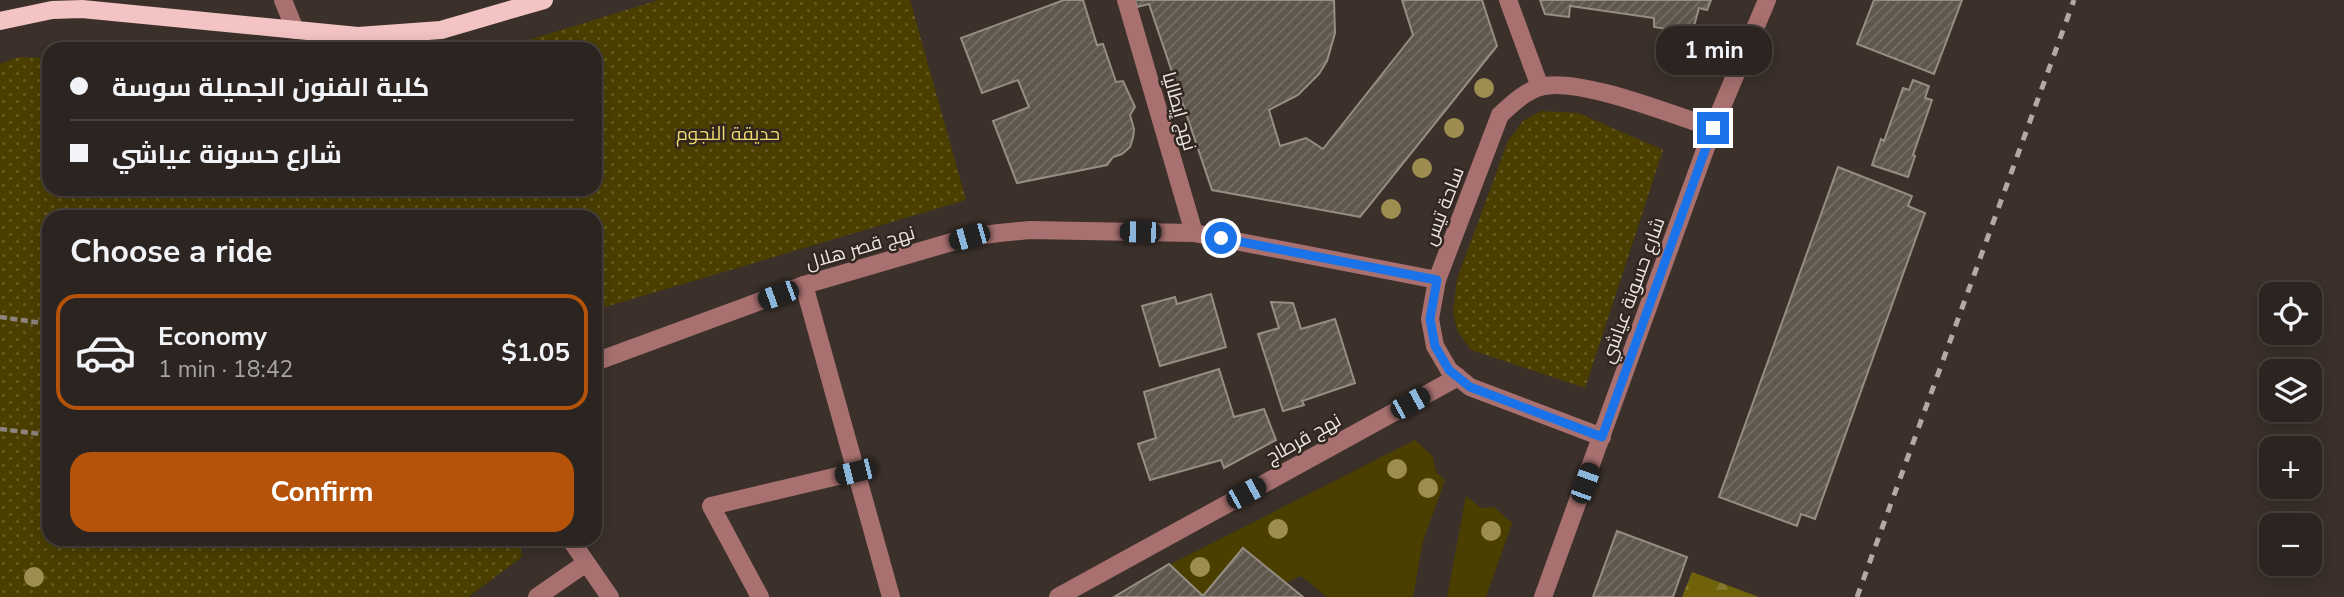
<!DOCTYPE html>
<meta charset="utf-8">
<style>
:root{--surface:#2c2420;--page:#342c29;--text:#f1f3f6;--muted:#a6a4a5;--line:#48413e;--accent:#b45309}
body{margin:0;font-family:"Nunito Sans",Cairo,sans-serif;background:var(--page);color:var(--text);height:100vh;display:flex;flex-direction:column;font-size:26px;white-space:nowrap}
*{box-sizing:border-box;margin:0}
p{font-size:23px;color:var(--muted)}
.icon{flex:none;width:38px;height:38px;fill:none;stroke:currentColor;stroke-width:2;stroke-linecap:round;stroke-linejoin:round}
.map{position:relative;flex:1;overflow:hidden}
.drawer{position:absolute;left:42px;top:210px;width:560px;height:336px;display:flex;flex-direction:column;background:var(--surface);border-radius:21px;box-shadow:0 4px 18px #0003,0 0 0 2px var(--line)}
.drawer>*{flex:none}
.top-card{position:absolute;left:42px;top:42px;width:560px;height:154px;border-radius:21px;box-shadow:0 4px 18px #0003,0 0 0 2px var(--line);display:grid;align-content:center;height:154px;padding:0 28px;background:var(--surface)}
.fabs{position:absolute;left:2259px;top:282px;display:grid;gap:14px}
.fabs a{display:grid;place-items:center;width:63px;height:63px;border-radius:14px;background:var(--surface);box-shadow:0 4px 18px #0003,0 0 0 2px var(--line);font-size:35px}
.end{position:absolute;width:32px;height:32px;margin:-16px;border:9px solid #1a73e8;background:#fff;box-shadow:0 0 0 4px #fff}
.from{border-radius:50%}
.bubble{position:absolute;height:49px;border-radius:21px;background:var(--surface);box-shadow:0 4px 18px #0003,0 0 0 2px var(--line);font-size:23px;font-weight:700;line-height:49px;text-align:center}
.car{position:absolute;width:21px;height:42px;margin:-21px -10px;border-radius:9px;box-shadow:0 0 5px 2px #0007;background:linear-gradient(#222 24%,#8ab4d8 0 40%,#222 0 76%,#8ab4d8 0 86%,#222 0)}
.top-card b{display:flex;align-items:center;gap:24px;height:66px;font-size:26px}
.top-card b+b{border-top:2px solid var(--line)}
.top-card i{width:18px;height:18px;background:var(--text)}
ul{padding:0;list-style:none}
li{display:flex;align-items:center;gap:21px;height:116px;margin:0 14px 10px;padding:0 14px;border:4px solid transparent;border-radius:21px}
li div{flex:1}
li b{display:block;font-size:26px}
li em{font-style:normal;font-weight:700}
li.active{border-color:var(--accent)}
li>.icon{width:63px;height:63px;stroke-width:1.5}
h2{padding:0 28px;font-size:32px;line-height:84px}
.cta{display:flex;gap:14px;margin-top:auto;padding:14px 28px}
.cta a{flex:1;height:80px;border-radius:21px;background:var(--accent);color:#fff;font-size:28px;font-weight:700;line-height:80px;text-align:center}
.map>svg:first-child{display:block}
</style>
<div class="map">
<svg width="2344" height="597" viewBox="0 0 2344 597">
<defs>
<pattern id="forest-firs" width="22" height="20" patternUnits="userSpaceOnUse" patternTransform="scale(1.75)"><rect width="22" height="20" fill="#70610b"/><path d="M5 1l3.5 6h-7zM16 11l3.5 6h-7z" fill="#85782e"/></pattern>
<pattern id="park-dots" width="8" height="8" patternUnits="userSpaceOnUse" patternTransform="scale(1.75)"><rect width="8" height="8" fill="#4b3f00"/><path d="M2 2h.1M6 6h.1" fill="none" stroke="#655b25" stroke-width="1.8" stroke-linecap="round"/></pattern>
<pattern id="building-hatch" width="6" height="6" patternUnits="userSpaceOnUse" patternTransform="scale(1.75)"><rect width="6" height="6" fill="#5f574c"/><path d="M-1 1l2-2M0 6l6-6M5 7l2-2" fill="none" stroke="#766f66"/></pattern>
</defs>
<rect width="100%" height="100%" fill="#3b302a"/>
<polygon fill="url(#forest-firs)" points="1692,572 1759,597 1682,597"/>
<g fill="url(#park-dots)">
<polygon points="659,0 910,0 966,200 595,310 595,217 49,217 49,539 519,539 522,557 468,597 0,597 0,64 19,57 49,58 49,189 595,189 595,49 499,49"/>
<polygon points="1541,111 1578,113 1663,150 1585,388 1471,350 1457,330 1453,311 1457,279 1508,141 1523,121"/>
</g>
<g fill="#4b3f00">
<polygon points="1415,440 1433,457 1436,472 1445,480 1423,541 1413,597 1327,597 1301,576 1285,583 1243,548 1203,596 1169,565"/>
<polygon points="1466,496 1481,508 1494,507 1512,523 1486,597 1447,597"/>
</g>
<g fill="url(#building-hatch)" stroke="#978e83" stroke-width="2">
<polygon points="1064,0 1083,0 1097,45 1103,44 1116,82 1123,81 1135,107 1130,115 1134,129 1133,138 1130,147 1122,154 1113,157 1107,165 1017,183 993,121 1029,107 1018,80 982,93 961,38"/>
<polygon points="1135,0 1334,0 1335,33 1327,61 1319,74 1298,95 1269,110 1280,146 1306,138 1323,149 1413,35 1402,0 1482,0 1497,46 1360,217 1212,190 1149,4 1137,7"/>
<polygon points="1540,0 1711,0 1707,10 1699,8 1692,33 1654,27 1654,18 1570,6 1569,17 1545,14"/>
<polygon points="1874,0 1962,0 1934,74 1857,44"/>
<polygon points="1913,80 1929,86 1925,98 1932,100 1913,155 1915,156 1908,177 1872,165 1881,139 1884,141 1903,88 1909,90"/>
<polygon points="1838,167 1912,196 1908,206 1925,213 1815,519 1801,514 1797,526 1719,497"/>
<polygon points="1211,294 1226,347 1160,366 1142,306 1175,297 1177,304"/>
<polygon points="1271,302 1293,303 1301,329 1335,319 1355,383 1302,401 1304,405 1283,411 1258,334 1279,328"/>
<polygon points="1219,369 1234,417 1264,409 1276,440 1224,468 1221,460 1150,480 1138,444 1156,438 1144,392"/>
<polygon points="1617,531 1687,557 1673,597 1593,597"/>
<polygon points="1243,548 1303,597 1114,597 1169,564 1203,596"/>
</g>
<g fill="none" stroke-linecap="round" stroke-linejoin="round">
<g stroke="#8d847f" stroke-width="4.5" stroke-dasharray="7 3.5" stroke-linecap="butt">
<polyline points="0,317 49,324"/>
<polyline points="0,429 49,435"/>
</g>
<g stroke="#a87170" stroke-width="18">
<polyline points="283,0 295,30"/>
<polyline points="1126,0 1194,233"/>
<polyline points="1508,0 1540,87"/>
<polyline points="804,285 891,597"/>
<polyline points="595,362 804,285 969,237 999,233 1030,230 1194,233 1437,280"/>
<path d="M1602 437 1470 387 1449 370 1435 346 1430 319 1437 280 1500 115C1512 104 1524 92 1540 87 1577 76 1673 115 1713 128"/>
<polyline points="570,539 610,597"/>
<polyline points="537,597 586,563"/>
<polyline points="760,597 711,506 855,472"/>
<polyline points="1058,597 1458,377"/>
<polyline points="1543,597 1713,128 1767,0"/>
</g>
<polyline stroke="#f3c4c3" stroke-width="18" points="0,21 52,10 82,9 358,36 441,30 544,0"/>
<polyline stroke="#b3aaa6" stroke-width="5" stroke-dasharray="9 9" stroke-linecap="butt" points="1857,597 2074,0"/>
</g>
<g fill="#9e8d50">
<circle cx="1484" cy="88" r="10"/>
<circle cx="1454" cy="128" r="10"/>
<circle cx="1422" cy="168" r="10"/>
<circle cx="1391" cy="209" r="10"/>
<circle cx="1397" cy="469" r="10"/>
<circle cx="1428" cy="488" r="10"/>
<circle cx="1278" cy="529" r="10"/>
<circle cx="1491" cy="531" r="10"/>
<circle cx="1200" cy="567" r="10"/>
<circle cx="34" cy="577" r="10"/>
</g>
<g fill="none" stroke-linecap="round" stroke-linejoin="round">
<polyline stroke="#1a73e8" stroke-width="9" points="1221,238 1437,280 1430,319 1435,346 1449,370 1470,387 1602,437 1713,128"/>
</g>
<g text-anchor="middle" stroke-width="5" stroke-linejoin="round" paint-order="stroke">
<g font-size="19" fill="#ede5e2" stroke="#312620">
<text transform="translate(1180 111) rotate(74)" y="7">نهج إيطاليا</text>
<text transform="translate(1443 206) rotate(-69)" y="7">ساحة تيس</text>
<text transform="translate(860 247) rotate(-16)" y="7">نهج قصر هلال</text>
<text transform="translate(1632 290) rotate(-70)" y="7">شارع حسونة عياشي</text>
<text transform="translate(1303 438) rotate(-29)" y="7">نهج قرطاج</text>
</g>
<g font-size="19" fill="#efd970" stroke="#312620">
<text x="728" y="140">حديقة النجوم</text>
</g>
</g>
</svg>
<div class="fabs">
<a><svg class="icon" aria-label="locate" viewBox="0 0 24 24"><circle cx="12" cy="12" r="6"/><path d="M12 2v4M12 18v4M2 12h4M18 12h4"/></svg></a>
<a><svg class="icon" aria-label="layers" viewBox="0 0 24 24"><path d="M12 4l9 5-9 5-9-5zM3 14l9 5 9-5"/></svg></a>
<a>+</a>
<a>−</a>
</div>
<i class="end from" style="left:1221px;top:238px"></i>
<i class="end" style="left:1713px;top:128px"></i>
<div class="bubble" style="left:1656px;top:26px;width:116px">1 min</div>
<i class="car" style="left:1140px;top:232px;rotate:271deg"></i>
<i class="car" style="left:969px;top:237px;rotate:254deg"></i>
<i class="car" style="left:778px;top:295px;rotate:250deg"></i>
<i class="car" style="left:1410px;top:403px;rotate:61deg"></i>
<i class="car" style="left:855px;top:472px;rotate:256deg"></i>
<i class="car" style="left:1585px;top:483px;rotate:20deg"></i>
<i class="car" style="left:1246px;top:493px;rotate:61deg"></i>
<div class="top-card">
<b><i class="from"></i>كلية الفنون الجميلة سوسة</b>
<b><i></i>شارع حسونة عياشي</b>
</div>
<section class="drawer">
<h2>Choose a ride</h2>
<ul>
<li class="active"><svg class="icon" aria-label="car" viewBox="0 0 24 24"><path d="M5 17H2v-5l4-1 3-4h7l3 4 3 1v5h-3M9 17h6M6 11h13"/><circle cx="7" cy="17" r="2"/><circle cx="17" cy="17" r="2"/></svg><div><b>Economy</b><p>1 min · 18:42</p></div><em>$1.05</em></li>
</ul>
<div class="cta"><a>Confirm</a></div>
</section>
</div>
